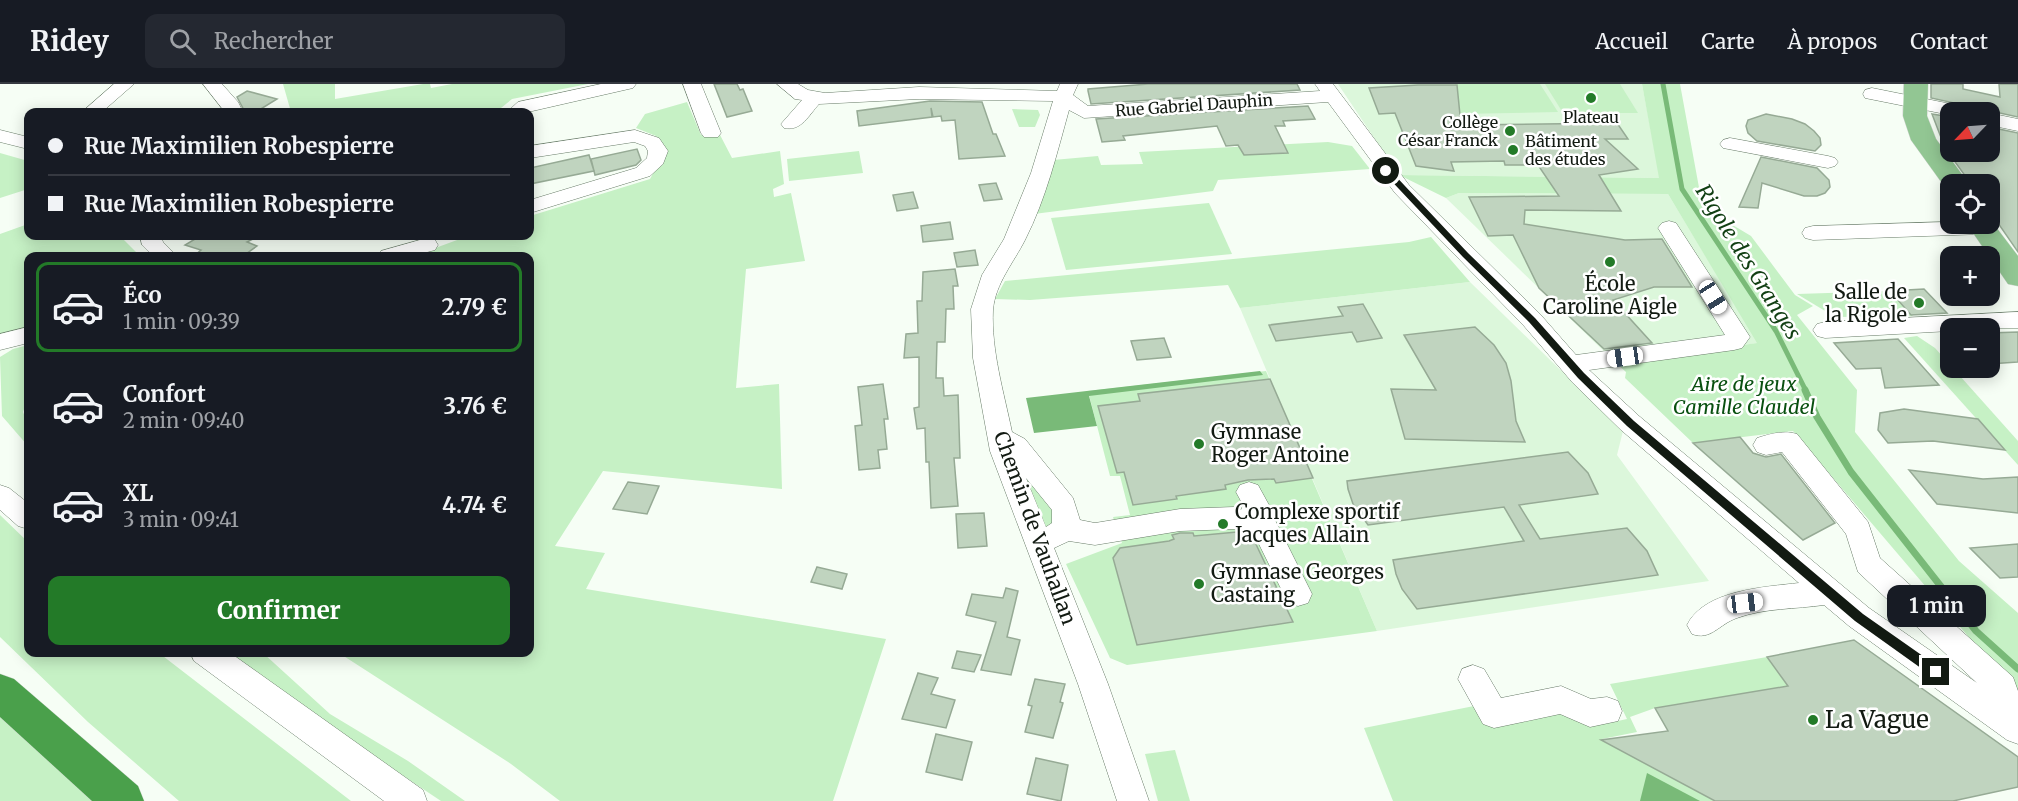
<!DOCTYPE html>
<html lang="fr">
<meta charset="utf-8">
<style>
:root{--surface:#171b24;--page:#242831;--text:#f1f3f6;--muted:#9ea1a6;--line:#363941;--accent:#237a28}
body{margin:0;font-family:Merriweather,serif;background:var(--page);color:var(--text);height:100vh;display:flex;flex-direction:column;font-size:22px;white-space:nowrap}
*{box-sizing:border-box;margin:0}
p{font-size:20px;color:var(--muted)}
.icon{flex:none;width:33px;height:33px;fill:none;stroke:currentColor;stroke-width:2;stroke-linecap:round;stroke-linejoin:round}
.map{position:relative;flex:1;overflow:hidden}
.details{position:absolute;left:24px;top:168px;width:510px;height:405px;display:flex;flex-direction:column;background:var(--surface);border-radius:12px;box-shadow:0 3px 15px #0003}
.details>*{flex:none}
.guide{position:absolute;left:24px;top:24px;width:510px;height:132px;border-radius:12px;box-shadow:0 3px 15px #0003;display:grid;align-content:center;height:132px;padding:0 24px;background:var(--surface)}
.needle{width:39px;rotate:245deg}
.buttons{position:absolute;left:1940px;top:18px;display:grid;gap:12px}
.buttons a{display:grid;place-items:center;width:60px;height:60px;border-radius:12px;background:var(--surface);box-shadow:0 3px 15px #0003;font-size:30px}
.end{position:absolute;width:27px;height:27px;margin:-14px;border:8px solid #121a12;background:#fff;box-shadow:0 0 0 3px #fff}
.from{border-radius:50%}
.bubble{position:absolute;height:42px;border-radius:12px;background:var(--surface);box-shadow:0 3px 15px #0003;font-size:20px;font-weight:700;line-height:42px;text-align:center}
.car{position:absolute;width:18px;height:36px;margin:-18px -9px;border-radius:8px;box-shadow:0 0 4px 2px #0007;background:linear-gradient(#fff 24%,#345 0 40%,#fff 0 76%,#345 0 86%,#fff 0)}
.guide b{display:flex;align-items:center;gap:21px;height:57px;font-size:22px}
.guide b+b{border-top:2px solid var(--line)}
.guide i{width:15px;height:15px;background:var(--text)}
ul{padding:10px 0 0;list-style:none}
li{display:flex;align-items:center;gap:18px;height:90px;margin:0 12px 9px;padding:0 12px;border:3px solid transparent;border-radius:12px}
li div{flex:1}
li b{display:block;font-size:22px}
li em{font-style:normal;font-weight:700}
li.active{border-color:var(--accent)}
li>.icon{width:54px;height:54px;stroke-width:1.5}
.action{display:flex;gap:12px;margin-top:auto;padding:12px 24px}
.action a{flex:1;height:69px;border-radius:12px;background:var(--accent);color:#fff;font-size:24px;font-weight:700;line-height:69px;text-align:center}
header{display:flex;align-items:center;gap:36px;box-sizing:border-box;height:84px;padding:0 30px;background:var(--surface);border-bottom:2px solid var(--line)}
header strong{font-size:28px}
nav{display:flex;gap:33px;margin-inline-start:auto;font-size:21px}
.search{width:420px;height:54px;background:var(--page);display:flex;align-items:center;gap:15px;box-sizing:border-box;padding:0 21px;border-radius:12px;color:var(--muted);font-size:22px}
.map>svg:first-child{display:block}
</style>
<header>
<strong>Ridey</strong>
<div class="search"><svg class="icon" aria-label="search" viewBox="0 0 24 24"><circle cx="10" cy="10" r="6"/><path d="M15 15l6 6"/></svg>Rechercher</div>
<nav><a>Accueil</a><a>Carte</a><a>À propos</a><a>Contact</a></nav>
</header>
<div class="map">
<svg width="2018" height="717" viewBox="0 0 2018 717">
<rect width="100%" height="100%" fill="#f6fef5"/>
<g fill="#dcf7db">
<polygon points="1338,0 1642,0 1660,94 1399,91"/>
<polygon points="1459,109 1668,110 1758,259 1616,279 1446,114"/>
<polygon points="1470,198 1623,347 1617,371 1709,497 1377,547 1240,224"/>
</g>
<g fill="#c6f1c5">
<polygon points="283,0 335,0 335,15 423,0 430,0 431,4 452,0 588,0 512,15 496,28 291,28"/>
<polygon points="1455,0 1540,0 1558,28 1458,30"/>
<polygon points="1545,0 1620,0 1638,29 1563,29"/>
<polygon points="1642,0 1680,0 1700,109 1711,128 1751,152 1795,211 1813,222 1797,231 1857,306 1855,348 1959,477 2018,529 2018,617 1996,585 1793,347 1693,359 1625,294 1626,288 1616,279 1757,259 1668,110 1459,109 1446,114 1399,91 1659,94"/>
<polygon points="687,18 701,51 719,49 732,74 780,67 784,100 773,105 774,113 791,109 805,177 746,185 736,304 779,300 782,405 603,387 555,462 605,469 586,505 886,555 833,717 560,717 511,680 339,569 530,568 530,172 419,172 419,170 468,152 530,152 530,132 650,95 664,69 656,52 636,44 645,30"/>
<polygon points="1012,25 1038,26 1040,31 1035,43 1019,43"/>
<polygon points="1328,58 1352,62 1370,85 1218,96 1213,107 1034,130 1053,76 1098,72 1101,81 1143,80 1139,68"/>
<polygon points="859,67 863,89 789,97 787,75"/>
<polygon points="0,69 28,77 28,105 0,114"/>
<polygon points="1209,119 1232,170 1066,186 1051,134"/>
<polygon points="28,140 28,152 120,152 140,172 28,172 28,245 0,251 0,150"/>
<polygon points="1431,153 1470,198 1240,224 1228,201 1030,216 995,215 1005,197 1409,158"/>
<polygon points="1890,207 1913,232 1835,233 1797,210"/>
<polygon points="1917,252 1935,264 2018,357 2018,381 1904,254"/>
<polygon points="28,261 28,314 23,328 28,340 28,362 2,332 0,273 13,265"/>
<polygon points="1266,287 1377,547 1127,581 1110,574 1066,480 1122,459 1113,433 1130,431 1120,392 1110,392 1088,307"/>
<polygon points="1018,374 1054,426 1052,439 1045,444"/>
<polygon points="0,431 28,458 28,568 159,569 351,717 179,717 88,638 0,553"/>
<polygon points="229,569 263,569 330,630 408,677 465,717 441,717 357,661"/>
<polygon points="1767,573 1788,602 1655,624 1630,633 1637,648 1602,655 1715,717 1393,717 1364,644 1479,621 1565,624 1604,640 1627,635 1610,600"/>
<polygon points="0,628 94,717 0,717"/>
<polygon points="1175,666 1190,717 1158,717 1145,670"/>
</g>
<g fill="#79ba78">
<polygon points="1260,287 1263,291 1089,312 1097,342 1034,349 1026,314"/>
<polygon points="1647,689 1700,717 1640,717"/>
</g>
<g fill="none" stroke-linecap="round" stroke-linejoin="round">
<polyline stroke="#79ba78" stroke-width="5" points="1663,0 1682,105 1776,247 1806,307"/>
<polyline stroke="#79ba78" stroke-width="7" points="1805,306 1817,333 1851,388 1976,547 2018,585"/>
</g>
<g fill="#c0d4bf" stroke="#96aa95" stroke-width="1.5">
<polygon points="714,0 737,0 740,6 743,5 752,27 727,33"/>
<polygon points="1148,0 1297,0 1300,6 1091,20 1088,7 1088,5"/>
<polygon points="1931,0 1963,0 1963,5 2000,13 1999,0 2018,0 2018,33 1931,14"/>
<polygon points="1418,1 1457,1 1461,41 1617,39 1628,55 1605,55 1638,85 1599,91 1621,127 1525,126 1524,140 1625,156 1662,155 1692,203 1654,203 1613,216 1652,259 1604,265 1539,204 1513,151 1488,152 1469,113 1559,112 1538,81 1505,81 1504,77 1451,78 1454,87 1416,82 1395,29 1379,30 1369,4"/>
<polygon points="247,7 277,15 256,28 245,28 237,13"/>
<polygon points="930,17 982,18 993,50 996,50 1005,72 959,75 955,36 942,37 941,32 933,33 931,24 932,33 859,42 857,27"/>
<polygon points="1308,22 1315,35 1283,37 1285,42 1275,42 1288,69 1244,71 1238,61 1226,62 1217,42 1123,52 1125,56 1102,58 1096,35"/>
<polygon points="1766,30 1792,35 1805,40 1814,47 1820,54 1821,61 1815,67 1757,57 1748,49 1746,42 1748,36"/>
<polygon points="1932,30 1950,33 1950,69 1989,73 1989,43 2018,49 2018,168 1989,126 1989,100 1971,100 1945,64"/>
<polygon points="637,65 641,76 636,81 595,91 594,87 530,100 530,84 589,71 594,87 591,75"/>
<polygon points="1761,73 1817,84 1829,96 1830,103 1825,109 1817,112 1804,112 1762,99 1758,124 1739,123"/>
<polygon points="996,99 1002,115 984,117 979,101"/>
<polygon points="913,108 918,124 897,127 893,111"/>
<polygon points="950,138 953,155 923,158 921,142"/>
<polygon points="200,152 259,152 247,158 257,162 243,172 194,172 201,166 185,161"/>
<polygon points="975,166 978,181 957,183 954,169"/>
<polygon points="955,185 958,202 953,202 954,225 946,225 945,258 937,258 936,294 943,294 944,312 958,311 960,374 954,374 958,422 931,424 929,378 926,378 925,344 917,345 914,324 919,323 919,273 904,274 906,250 918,249 917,217 922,217 923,188"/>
<polygon points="1924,205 1947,229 1911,231 1890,207"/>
<polygon points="1363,220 1382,254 1357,258 1352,248 1276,257 1269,241 1343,232 1338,223"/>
<polygon points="1475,243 1494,261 1506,279 1511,297 1516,337 1525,358 1405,355 1391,305 1436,306 1404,251"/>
<polygon points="2018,248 2018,278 1989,280 1989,249"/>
<polygon points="1164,254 1171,273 1137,276 1131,257"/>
<polygon points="1898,255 1939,301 1885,304 1881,284 1856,285 1834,259"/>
<polygon points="1270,295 1313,394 1276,399 1274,395 1248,396 1225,401 1226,405 1176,412 1177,415 1133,421 1124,388 1117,389 1098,322 1140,317 1138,310"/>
<polygon points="883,300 888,335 884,335 887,365 878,366 880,384 859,386 855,342 862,341 858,303"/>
<polygon points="1904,325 1978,335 2005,366 1933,357 1888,359 1878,346 1880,329"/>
<polygon points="1740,353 1753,369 1766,373 1781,370 1835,439 1803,456 1693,359"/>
<polygon points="1568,368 1588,389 1598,410 1519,421 1540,455 1627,444 1647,467 1658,491 1417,525 1402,505 1396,490 1393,476 1524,457 1504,423 1368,441 1353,420 1348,405 1347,397"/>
<polygon points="1909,386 1983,395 2018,393 2018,429 1937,420"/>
<polygon points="628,398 659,402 647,430 613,425"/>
<polygon points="984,429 987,462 958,464 956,430"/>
<polygon points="1237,448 1253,454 1293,538 1137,561 1113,474 1120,464 1169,457 1174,455 1172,451 1180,449 1193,449 1194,452"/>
<polygon points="2018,460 2018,493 2000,494 1970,464"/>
<polygon points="817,483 847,490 842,505 811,498"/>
<polygon points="1006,504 1018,507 1007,553 1020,556 1011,591 981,586 996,538 966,531 972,510 1003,514"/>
<polygon points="1854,556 2018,673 2018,703 1953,717 1715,717 1601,656 1668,647 1655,624 1788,602 1767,573"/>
<polygon points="957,567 981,571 974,588 952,584"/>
<polygon points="918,589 938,594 931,610 955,616 946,644 902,635"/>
<polygon points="1035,595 1065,600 1060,618 1063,619 1053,654 1025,648 1032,622 1028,621"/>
<polygon points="936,650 972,658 962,696 926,688"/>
<polygon points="1036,674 1068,681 1061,717 1027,710"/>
</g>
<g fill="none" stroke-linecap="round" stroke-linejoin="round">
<g stroke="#697c69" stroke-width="1">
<g id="minor">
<polygon points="114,0 134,0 102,28 82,28"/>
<polygon points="203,0 222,0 238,18 243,28 225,28"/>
<polygon points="601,0 636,0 633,4 528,28 507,28 518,18"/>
<polygon points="683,0 701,0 721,49 718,53 704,53 701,49"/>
<path d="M777 0H798L808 6 825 9 919 3 1057 7 1060 0H1078L1073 11 1088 22 1320 7 1315 0H1333L1409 101 1540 230 1576 271 1725 251 1658 144 1662 139 1669 137 1676 139 1750 253 1742 264 1734 266 1589 286 1639 332 1869 524 1977 599 1858 488 1846 450 1782 368 1766 371 1757 368 1753 361 1757 354C1770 350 1784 346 1797 350L1868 438 1880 474 2013 593 2018 607V660L2007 656 1849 542 1824 521C1796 525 1764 524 1737 534 1719 540 1711 557 1692 550L1687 541C1704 506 1765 503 1799 499L1621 346 1572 298 1524 242 1395 109 1328 18 1084 34 1069 26C1057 69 1046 115 1025 156 1014 178 995 200 993 226 991 266 1004 309 1012 348L1025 355 1073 414 1080 436 1095 439 1180 425 1234 423 1241 426 1243 421 1236 408 1240 401 1249 398 1258 401 1269 421 1266 433 1275 436 1312 510 1308 519 1298 522 1288 519 1255 452 1234 445 1180 447 1095 461 1069 457 1054 464 1108 600 1149 717H1117L1078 600 990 367 973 274 971 225 982 191 1004 155 1031 89 1053 17 919 15 819 20C809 31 801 48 784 44L781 40 802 16 795 15ZM1026 394 1052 426V439L1046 443Z"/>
<polygon points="1872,4 1961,22 1968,24 1970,28 1950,28 1950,31 1865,14 1863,10 1865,6"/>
<polygon points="1989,29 2018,35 2018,47 1989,41"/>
<polygon points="0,46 28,53 28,65 0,58"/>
<polygon points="635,46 659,54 668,67 663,80 650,92 530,129 530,116 636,84 647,74 648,67 645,62 634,58 530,74 530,62"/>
<polygon points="1730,54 1828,72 1835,74 1838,78 1835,82 1828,84 1723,64 1720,60 1723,56"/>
<polygon points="1950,138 1950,140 1989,138 1994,143 1990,148 1983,150 1813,156 1805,154 1802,149 1805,144 1813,142"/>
<polygon points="140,152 161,152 163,158 177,172 153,172 142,161"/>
<polygon points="427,154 435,156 438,161 435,166 412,172 378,172 381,167"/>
<polygon points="2018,228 2018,244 1950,244 1950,247 1825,254 1817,252 1813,246 1817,240 1825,238"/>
<polygon points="28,243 28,259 0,266 0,250"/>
<polygon points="0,401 9,404 28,419 28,445 18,442 0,426"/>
<polygon points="190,568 229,568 423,706 427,717 384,717 194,577"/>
<polygon points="1473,581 1484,585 1501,614 1561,602 1591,615 1607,613 1618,617 1622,627 1618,637 1590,643 1560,630 1494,644 1483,640 1458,595 1462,585"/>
</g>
</g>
<g stroke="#d9dad9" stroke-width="1">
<g id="major">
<polygon points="1904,0 1928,0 1927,32 1936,55 1969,100 1950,100 1950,106 1947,106 1911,56 1903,32"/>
<polygon points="1989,134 2018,172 2018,202 2008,200 1967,140 1989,140"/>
</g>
</g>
<g stroke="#d9dad9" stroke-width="1">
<polygon id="highway" points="0,590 14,595 138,702 144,717 92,717 0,633"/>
</g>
<use href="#minor" fill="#fff" fill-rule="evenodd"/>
<use href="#major" fill="#92c693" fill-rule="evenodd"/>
<use href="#highway" fill="#4aa04b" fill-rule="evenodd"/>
</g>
<polygon fill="#121a12" points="1383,85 1389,85 1468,169 1535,234 1584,289 1634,337 1863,530 1940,584 1940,592 1932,592 1855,537 1627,342 1578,294 1529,238 1463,173 1383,88"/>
<g fill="#237a28" stroke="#fff" stroke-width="2">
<circle cx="1591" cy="14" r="6"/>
<circle cx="1510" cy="47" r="6"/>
<circle cx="1513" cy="66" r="6"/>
<circle cx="1610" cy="178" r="6"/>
<circle cx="1919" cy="219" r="6"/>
<circle cx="1199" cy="360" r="6"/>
<circle cx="1223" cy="440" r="6"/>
<circle cx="1199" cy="500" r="6"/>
<circle cx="1813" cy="636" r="6"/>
</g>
<g text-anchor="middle" stroke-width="5" stroke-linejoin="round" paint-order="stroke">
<g font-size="16" fill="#121a12" stroke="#fff">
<text transform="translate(1194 21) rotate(-4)" y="6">Rue Gabriel Dauphin</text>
</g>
<g font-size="16" fill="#121a12" stroke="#fff">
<text x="1591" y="39">Plateau</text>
<text x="1498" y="44" text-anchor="end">Collège<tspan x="1498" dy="18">César Franck</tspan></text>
<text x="1525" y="63" text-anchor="start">Bâtiment<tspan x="1525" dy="18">des études</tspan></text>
</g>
<g font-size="20" fill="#121a12" stroke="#fff" text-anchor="start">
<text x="1610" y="207" text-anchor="middle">École<tspan x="1610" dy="23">Caroline Aigle</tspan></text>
<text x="1907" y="215" text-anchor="end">Salle de<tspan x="1907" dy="23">la Rigole</tspan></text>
<text x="1211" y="355">Gymnase<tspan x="1211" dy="23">Roger Antoine</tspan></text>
<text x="1235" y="435">Complexe sportif<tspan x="1235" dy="23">Jacques Allain</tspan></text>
<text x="1211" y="495">Gymnase Georges<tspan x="1211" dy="23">Castaing</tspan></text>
</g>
<g font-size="20" font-style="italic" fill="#095010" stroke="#fff">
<text x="1744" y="307">Aire de jeux<tspan x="1744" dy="23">Camille Claudel</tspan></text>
</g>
<g font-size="20" fill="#121a12" stroke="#fff">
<text transform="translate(1035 444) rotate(70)" y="7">Chemin de Vauhallan</text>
</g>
<g font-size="21" font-style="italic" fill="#113f13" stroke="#fff">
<text transform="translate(1748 178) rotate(58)" y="7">Rigole des Granges</text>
</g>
<g font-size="24" fill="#121a12" stroke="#fff" text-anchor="start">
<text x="1825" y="644">La Vague</text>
</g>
</g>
</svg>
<div class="buttons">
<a><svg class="needle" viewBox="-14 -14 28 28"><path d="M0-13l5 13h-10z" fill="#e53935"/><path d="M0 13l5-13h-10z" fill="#9ea1a6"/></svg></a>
<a><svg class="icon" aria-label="locate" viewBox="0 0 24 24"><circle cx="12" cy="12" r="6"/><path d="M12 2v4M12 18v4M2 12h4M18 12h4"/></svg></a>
<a>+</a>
<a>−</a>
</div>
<i class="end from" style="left:1386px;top:87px"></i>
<i class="end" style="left:1936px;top:588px"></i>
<div class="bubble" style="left:1887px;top:501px;width:99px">1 min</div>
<i class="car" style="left:1713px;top:213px;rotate:148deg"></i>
<i class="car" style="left:1625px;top:273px;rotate:262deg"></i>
<i class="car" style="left:1745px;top:519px;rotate:83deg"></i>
<div class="guide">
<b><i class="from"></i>Rue Maximilien Robespierre</b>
<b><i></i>Rue Maximilien Robespierre</b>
</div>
<section class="details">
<ul>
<li class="active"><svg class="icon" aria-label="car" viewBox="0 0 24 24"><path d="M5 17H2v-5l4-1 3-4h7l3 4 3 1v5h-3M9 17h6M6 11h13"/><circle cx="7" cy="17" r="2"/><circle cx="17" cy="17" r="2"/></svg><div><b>Éco</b><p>1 min · 09:39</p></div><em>2.79 €</em></li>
<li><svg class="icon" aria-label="car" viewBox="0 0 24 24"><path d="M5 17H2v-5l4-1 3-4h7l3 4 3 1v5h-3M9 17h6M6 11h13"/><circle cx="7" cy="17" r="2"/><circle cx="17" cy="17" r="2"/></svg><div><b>Confort</b><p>2 min · 09:40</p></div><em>3.76 €</em></li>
<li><svg class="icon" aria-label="car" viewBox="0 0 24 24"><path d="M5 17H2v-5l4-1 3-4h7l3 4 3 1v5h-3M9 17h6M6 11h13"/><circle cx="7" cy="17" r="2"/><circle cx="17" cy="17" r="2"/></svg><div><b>XL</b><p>3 min · 09:41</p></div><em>4.74 €</em></li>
</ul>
<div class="action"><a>Confirmer</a></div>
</section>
</div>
